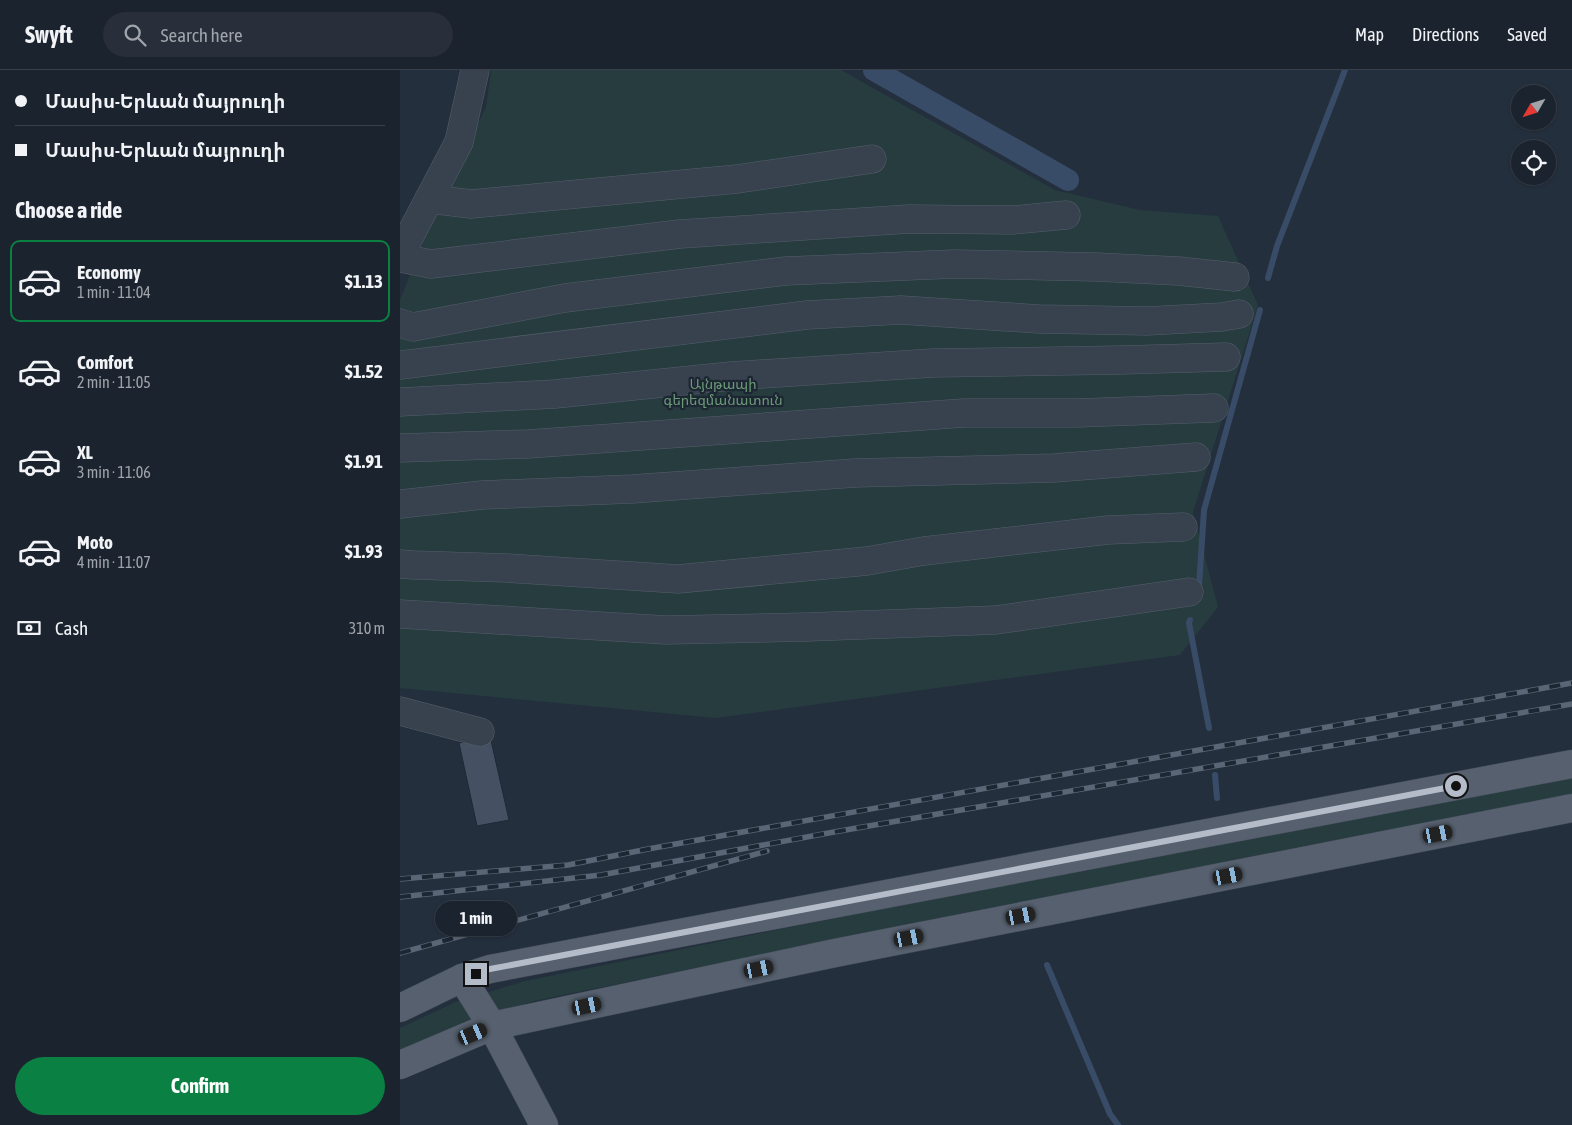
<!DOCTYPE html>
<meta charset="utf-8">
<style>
:root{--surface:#1b232e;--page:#282f3a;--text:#f1f3f6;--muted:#a0a4aa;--line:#39404a;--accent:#0b8043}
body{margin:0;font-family:"Asap Condensed","Noto Sans Armenian",sans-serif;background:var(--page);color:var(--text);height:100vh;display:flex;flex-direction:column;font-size:19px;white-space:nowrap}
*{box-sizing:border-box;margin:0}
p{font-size:16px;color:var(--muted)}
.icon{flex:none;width:28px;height:28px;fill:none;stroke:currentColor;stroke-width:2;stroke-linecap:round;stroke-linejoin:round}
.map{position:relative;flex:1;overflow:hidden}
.drawer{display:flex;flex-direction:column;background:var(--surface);width:400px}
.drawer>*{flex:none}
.banner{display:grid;align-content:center;height:110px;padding:0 15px;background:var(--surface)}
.needle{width:32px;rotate:231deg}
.fabs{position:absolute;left:1111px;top:15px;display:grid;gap:10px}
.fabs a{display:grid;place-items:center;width:45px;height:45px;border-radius:50%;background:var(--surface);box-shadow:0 1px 4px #0004,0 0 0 1px var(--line);font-size:25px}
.end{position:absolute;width:22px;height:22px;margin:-11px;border:6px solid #b4bcc9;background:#111;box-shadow:0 0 0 2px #111}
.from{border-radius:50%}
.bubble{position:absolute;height:35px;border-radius:18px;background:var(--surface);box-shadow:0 1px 4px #0004,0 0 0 1px var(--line);font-size:16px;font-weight:700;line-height:35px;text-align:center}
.car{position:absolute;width:15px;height:30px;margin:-15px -8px;border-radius:6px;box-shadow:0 0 4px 1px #0007;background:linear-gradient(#222 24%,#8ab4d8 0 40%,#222 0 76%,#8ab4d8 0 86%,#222 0)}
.banner b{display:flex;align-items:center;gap:18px;height:48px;font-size:19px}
.banner b+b{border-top:1px solid var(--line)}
.banner i{width:12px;height:12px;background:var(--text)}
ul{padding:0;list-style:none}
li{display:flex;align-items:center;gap:15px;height:82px;margin:0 10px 8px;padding:0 5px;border:2px solid transparent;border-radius:10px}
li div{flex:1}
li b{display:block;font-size:19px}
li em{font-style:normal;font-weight:700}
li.on{border-color:var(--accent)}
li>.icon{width:45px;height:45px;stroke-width:1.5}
h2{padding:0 15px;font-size:22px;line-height:60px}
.pay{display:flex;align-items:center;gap:12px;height:55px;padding:0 15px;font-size:19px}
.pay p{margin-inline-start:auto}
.primary-button{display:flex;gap:10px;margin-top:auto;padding:10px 15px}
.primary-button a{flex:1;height:58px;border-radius:30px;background:var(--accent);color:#fff;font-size:20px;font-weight:700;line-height:58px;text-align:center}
header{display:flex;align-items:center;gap:30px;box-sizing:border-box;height:70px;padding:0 25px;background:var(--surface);border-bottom:1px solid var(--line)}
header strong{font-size:24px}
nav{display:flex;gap:28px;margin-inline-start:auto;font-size:18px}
.search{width:350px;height:45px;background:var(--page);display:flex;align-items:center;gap:12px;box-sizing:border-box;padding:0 18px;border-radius:28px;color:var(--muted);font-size:19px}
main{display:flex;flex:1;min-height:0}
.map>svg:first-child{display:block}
</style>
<header>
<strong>Swyft</strong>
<div class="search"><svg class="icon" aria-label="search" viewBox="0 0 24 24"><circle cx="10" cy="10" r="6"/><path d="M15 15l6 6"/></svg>Search here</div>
<nav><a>Map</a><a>Directions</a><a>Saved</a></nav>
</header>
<main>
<section class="drawer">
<div class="banner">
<b><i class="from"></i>Մասիս-Երևան մայրուղի</b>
<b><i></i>Մասիս-Երևան մայրուղի</b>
</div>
<h2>Choose a ride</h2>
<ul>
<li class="on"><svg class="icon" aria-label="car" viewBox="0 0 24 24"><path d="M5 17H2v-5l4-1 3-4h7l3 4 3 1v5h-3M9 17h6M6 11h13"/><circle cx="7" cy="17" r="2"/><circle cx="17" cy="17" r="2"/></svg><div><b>Economy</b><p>1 min · 11:04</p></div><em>$1.13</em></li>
<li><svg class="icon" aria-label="car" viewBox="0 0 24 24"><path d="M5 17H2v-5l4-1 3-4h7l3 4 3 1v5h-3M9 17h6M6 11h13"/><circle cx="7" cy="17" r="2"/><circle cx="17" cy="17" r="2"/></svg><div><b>Comfort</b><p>2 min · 11:05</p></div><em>$1.52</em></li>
<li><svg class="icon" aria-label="car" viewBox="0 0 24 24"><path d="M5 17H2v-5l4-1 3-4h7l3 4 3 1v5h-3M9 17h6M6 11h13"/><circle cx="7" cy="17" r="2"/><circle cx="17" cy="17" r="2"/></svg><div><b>XL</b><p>3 min · 11:06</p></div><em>$1.91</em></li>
<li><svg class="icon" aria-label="car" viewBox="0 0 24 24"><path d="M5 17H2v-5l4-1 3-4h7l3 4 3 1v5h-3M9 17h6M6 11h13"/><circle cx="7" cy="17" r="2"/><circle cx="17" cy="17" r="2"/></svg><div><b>Moto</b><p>4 min · 11:07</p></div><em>$1.93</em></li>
</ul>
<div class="pay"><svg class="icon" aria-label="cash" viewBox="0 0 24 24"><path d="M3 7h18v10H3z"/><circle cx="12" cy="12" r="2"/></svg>Cash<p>310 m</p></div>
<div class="primary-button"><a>Confirm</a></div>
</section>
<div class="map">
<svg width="1172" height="1055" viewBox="0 0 1172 1055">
<rect width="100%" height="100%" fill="#242f3e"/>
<g fill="#263c3f">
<polygon points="91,0 441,0 655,120 740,140 818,146 858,235 793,442 818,537 780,585 316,648 0,618 0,230 28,159 86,37"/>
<polygon points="1172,705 1172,724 584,839 134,931 98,942 86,923 125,911 579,819"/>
<polygon points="62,929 75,949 0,982 0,958"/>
</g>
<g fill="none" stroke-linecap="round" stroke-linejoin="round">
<g stroke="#394c67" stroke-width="6">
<polyline points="868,208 877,176 945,0"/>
<polyline points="799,516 804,440 860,240"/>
<polyline points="790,550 789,553 809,658"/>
<polyline points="815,705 817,728"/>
<polyline points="647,895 710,1044 718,1055"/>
</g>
<polyline stroke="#394c67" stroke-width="22" points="474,0 668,110"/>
</g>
<polygon fill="#455162" stroke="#1f2835" points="90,666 109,750 77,756 59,673"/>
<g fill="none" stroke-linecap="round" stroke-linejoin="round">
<g stroke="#565f6c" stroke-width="29">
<g id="minor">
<polyline points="29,129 71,134 337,109 472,89"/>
<polyline points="0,187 6,173 59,72 75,0"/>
<polyline points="0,188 31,194 280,164 509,149 613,150 666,145"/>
<polyline points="0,253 13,257 165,228 386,201 555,194 696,197 778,201 835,207"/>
<polyline points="0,295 407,245 501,240 639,249 747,251 822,247 839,244"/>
<polyline points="0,332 155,324 331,306 533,293 722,290 826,287"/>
<polyline points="0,378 128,374 564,343 677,343 814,338"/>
<polyline points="0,434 82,425 232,419 455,403 654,398 796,387"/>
<polyline points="0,494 14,495 106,498 278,509 467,491 524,481 708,460 783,457"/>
<polyline points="0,544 266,560 407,557 596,550 789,522"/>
<polyline points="0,641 80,662"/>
</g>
</g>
<g stroke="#414a57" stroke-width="29">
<g id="major">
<polyline points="62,908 92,956 144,1055"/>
<polyline points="0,938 62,908 90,899 1172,694"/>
<polyline points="0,995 92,956 435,883 1172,738"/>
</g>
</g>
<use href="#minor" stroke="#38414e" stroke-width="28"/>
<use href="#major" stroke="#56606e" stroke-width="28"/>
<g stroke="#5a6575" stroke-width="5.5">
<g id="rail">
<polyline points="0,809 168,795 248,779 1172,613"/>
<polyline points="0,827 201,805 434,762 1172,634"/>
<polyline points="0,883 367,781"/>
</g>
</g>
<use href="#rail" stroke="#1d2633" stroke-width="4" stroke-dasharray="11" stroke-linecap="butt"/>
</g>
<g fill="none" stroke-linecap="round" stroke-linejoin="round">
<polyline stroke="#b4bcc9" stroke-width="6" points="76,904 90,899 1056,716"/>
</g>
<g text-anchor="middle" stroke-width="4.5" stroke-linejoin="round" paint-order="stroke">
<g font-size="14" fill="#6b9a76" stroke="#1d2633">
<text x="323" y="319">Այնթապի<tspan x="323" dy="16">գերեզմանատուն</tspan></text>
</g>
</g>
</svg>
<div class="fabs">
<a><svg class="needle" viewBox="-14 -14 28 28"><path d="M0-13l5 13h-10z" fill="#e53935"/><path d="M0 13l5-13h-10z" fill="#a0a4aa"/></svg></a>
<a><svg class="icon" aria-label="locate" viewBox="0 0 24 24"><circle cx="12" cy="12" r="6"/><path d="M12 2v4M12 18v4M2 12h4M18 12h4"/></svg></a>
</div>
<i class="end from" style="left:1056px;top:716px"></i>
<i class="end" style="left:76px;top:904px"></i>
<div class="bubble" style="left:35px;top:831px;width:82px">1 min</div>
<i class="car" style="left:1038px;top:764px;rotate:79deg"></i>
<i class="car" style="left:828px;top:806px;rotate:79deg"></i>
<i class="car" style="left:621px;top:846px;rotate:79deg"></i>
<i class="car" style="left:509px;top:868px;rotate:79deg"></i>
<i class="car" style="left:359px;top:899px;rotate:78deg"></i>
<i class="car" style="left:187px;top:936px;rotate:78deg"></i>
<i class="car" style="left:73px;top:964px;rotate:67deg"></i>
</div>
</main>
